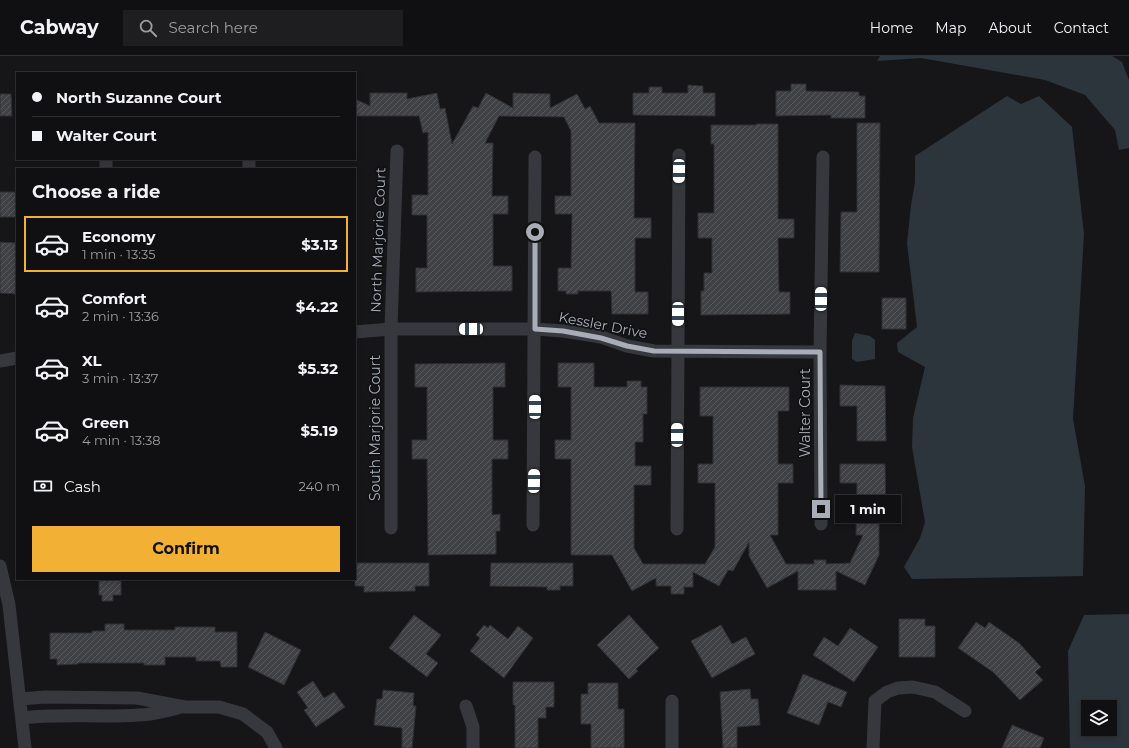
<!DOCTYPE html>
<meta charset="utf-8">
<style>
:root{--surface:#101012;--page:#1e1e20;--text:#f1f3f6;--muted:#9c9d9f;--line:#303032;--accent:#f2b134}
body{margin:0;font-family:Montserrat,sans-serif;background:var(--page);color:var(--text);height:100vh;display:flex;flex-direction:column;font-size:15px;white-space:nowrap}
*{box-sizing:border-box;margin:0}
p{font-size:13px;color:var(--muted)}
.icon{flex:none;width:22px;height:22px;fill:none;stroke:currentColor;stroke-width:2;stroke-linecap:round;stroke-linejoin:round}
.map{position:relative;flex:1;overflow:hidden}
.drawer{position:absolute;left:16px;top:112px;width:340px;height:412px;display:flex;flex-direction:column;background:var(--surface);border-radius:0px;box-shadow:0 2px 6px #0003,0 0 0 1px var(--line)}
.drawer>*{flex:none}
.guide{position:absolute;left:16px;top:16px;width:340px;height:88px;border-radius:0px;box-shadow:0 2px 6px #0003,0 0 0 1px var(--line);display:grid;align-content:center;height:88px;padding:0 16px;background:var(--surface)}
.tools{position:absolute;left:1081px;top:644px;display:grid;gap:8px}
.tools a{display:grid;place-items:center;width:36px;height:36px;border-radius:0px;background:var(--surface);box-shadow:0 2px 6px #0003,0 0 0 1px var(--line);font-size:20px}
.end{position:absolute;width:18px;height:18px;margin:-9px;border:5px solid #a8adb8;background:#111;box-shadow:0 0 0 2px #111}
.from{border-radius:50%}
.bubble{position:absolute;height:28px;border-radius:0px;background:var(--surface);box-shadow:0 2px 6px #0003,0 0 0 1px var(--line);font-size:13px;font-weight:700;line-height:28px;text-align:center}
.car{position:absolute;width:12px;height:24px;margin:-12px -6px;border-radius:5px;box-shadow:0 0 3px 1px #0007;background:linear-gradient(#fff 24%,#345 0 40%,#fff 0 76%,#345 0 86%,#fff 0)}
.guide b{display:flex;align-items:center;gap:14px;height:38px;font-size:15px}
.guide b+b{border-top:1px solid var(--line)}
.guide i{width:10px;height:10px;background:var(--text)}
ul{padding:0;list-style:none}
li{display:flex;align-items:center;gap:12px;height:56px;margin:0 8px 6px;padding:0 8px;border:2px solid transparent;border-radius:0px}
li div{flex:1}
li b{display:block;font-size:15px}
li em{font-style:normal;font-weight:700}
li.selected{border-color:var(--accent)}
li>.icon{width:36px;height:36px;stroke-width:1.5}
h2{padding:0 16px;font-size:18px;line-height:48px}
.pay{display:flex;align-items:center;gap:10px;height:44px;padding:0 16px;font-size:15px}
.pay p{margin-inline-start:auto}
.primary-button{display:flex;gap:8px;margin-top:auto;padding:8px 16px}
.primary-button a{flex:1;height:46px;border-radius:0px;background:var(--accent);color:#111;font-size:16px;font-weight:700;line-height:46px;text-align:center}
header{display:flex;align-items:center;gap:24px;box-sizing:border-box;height:56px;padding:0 20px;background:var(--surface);border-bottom:1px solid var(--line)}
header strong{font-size:19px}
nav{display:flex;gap:22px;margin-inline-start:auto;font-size:14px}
.search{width:280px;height:36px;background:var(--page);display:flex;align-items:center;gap:10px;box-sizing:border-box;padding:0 14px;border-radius:0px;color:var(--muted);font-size:15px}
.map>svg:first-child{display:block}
</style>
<header>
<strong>Cabway</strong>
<div class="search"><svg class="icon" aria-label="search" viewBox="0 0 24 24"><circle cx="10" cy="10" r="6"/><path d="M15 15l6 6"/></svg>Search here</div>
<nav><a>Home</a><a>Map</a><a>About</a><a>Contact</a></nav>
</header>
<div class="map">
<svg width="1129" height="692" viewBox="0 0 1129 692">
<defs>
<pattern id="building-hatch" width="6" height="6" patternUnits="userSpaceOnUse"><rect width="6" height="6" fill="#404145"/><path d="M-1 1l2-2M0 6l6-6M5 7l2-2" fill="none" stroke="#595a5e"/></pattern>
</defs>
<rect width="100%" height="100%" fill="#161618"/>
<g fill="#2c353c" fill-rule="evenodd">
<polygon points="880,0 1112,0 1122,6 1129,24 1129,92 1119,94 1115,74 1085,39 1045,24 921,2 877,5"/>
<polygon points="1007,40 1021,48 1039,40 1072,71 1084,178 1073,363 1085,430 1083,520 912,523 904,511 920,482 925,466 912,391 913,362 925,311 898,296 897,287 917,271 907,187 911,149 915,126 915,100"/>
<polygon points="855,277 870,280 875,284 875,303 857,306 852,303 852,285"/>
<path d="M1129 558V692H1070L1068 595 1084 559ZM1088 651H1110V673H1088Z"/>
</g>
<g fill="url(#building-hatch)" stroke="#303034">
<polygon points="791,28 806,28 806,35 859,36 859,40 865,40 865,62 831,62 831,59 776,60 776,35 791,35"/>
<polygon points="688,29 703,30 703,37 715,37 715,60 633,59 633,37 649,37 649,31 662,31 662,37 688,37"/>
<polygon points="370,37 407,37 407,43 437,37 440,53 445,52 452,88 473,50 478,52 486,37 513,52 513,37 550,38 550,52 577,38 585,53 590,50 599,67 635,67 634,162 651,162 651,182 635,182 635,236 648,236 648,258 612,258 611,235 578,235 578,238 566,238 566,235 558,235 558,212 571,212 572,158 555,158 555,140 571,140 571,75 564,61 499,60 485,87 493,87 492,140 508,140 508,158 493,158 493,210 512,210 512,235 416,236 416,212 427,212 427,159 412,159 412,139 428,139 428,76 423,77 419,60 355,60 355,43 370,50"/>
<polygon points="0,38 11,38 12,60 0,60"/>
<polygon points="857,67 880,67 879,216 840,216 841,156 857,156"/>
<polygon points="756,68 778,68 778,163 794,163 794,182 778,182 779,236 790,236 790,258 701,259 701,235 704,235 704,217 712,217 712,182 698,182 698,157 714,157 714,88 711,88 711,69 756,69"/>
<rect x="0" y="136" width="17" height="25"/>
<polygon points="0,186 17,187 17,238 0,237"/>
<rect x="882" y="242" width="24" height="31"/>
<polygon points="505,307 505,331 493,331 493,384 508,384 508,403 492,403 492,459 500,458 500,475 496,475 496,498 428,499 427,403 412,403 412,384 427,384 427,331 415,331 415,308"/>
<polygon points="558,307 594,307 594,331 627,331 627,325 641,325 641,331 647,331 647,358 643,358 643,386 635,386 635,410 651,410 651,429 634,429 634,492 643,508 705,508 715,491 715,427 698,427 698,408 713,408 713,360 700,360 700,331 789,331 789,355 778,355 778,408 793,408 793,427 778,427 778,479 770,479 786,508 814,508 814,504 826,504 826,508 850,507 863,479 856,479 857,427 840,427 840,408 885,408 886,462 879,462 879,499 865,529 836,515 836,534 798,534 798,515 767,532 749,500 749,486 733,515 728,514 719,530 693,516 693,531 684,531 684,538 671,538 671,530 656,530 656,522 632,535 612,499 571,499 571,403 555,403 555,384 571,384 571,331 558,331"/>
<polygon points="840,329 885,330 886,385 857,385 857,350 840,350"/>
<polygon points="355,507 429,507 429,530 415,530 415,535 364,536 364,530 355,530"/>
<polygon points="491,507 573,507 573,530 560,530 560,534 547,534 547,531 490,530"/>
<polygon points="99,523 121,523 121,539 113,539 113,545 102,545 102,539 99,539"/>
<polygon points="414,559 441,579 426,598 438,607 427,621 389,592"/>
<polygon points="629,559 659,592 636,613 638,615 629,623 597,589"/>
<polygon points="899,563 925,563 925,570 935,570 935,601 899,601"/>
<polygon points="976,566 985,572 989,566 1019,587 1041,611 1035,616 1043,624 1020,644 993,616 958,592"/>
<polygon points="105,568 124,568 124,574 175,574 175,571 215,571 215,576 237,576 237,611 221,611 220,605 196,605 196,601 165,601 165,609 144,609 144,607 78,607 78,608 57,609 57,603 50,603 50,577 92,577 92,575 105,575"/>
<polygon points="484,569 488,572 490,569 508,583 518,570 533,582 504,622 470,595 480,582 476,579"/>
<polygon points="721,569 732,588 746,581 755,598 712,622 691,585"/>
<polygon points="850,572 878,591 854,626 813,599 824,581 838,590"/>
<polygon points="265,576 301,594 284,629 248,611"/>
<polygon points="803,618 847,636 841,651 828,646 819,669 787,657"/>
<polygon points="313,625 324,642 334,636 345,651 316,671 304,654 308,652 297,636"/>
<polygon points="513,626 554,626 554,651 546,651 546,662 538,662 538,692 515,692 515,649 513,649"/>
<polygon points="588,627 618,627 618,653 624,653 624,692 591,692 591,668 581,668 581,638 588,638"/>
<polygon points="750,633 751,643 758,643 760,669 737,671 737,692 723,692 720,636"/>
<polygon points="383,634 414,637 413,650 416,650 412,692 402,692 402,672 374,669 377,643 382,643"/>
<polygon points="1012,669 1044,682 1040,692 1002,692"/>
</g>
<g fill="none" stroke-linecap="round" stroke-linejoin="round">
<g stroke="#37383d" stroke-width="13">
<polyline points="106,113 106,103"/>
<polyline points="249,113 249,103"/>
<polyline points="355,276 391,273 535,273 563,275 601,281 627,290 654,295 820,296"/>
<polyline points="0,305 17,302"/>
<polyline points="821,468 820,296 823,101"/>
<polyline points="533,469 535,101"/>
<polyline points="391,472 391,273 397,95"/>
<polyline points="677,473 679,99"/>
<polyline points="0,510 9,549 25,692"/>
<polyline points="20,643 45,641 137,642 185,651 219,651 243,658 267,676 276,692"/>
<polyline points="672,645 672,692"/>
<polyline points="466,650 473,671 473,692"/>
<path d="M22 662C61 657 100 662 138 659 151 659 165 655 178 652"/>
<polyline points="873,692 875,645 887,636 898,632 913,631 935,636 965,655"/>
</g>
</g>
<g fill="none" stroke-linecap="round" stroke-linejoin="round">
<polyline stroke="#a8adb8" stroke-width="5" points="535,176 535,273 563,275 601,282 627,290 654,295 820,296 821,453"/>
</g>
<g text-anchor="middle" stroke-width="3.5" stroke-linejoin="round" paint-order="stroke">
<g font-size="14" fill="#a8adb8" stroke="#111113">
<text transform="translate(378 184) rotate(-88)" y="5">North Marjorie Court</text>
<text transform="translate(603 269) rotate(11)" y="5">Kessler Drive</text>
<text transform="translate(805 357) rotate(-90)" y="5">Walter Court</text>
<text transform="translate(375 372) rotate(-90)" y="5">South Marjorie Court</text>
</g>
</g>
</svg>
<div class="tools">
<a><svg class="icon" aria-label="layers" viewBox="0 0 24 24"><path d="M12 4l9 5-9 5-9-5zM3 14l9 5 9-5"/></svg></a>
</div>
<i class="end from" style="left:535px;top:176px"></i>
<i class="end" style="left:821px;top:453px"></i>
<div class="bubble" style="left:835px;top:439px;width:66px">1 min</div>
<i class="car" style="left:679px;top:115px;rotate:181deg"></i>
<i class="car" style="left:821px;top:243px;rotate:0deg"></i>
<i class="car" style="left:678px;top:258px;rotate:180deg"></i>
<i class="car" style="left:471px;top:273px;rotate:270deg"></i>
<i class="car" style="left:535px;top:351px;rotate:0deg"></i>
<i class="car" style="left:677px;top:379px;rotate:0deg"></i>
<i class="car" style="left:534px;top:425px;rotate:1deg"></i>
<div class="guide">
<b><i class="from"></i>North Suzanne Court</b>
<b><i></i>Walter Court</b>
</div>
<section class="drawer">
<h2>Choose a ride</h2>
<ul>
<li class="selected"><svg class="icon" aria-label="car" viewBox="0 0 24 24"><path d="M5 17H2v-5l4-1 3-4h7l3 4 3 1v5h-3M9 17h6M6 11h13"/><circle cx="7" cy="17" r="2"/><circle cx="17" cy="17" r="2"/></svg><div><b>Economy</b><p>1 min · 13:35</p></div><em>$3.13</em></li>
<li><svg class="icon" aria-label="car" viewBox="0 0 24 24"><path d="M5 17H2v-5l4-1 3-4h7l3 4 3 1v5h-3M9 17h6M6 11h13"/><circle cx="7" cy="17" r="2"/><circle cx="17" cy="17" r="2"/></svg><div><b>Comfort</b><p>2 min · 13:36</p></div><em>$4.22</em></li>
<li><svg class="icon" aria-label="car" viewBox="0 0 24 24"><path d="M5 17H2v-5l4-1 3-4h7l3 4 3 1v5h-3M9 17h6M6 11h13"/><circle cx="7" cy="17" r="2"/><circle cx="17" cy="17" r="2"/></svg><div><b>XL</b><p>3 min · 13:37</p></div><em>$5.32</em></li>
<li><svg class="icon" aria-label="car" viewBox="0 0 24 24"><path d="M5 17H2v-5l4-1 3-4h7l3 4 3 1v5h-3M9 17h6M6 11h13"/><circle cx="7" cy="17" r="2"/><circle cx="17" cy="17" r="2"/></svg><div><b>Green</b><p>4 min · 13:38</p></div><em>$5.19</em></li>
</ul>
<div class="pay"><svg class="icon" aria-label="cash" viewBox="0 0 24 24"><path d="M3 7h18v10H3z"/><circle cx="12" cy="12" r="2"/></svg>Cash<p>240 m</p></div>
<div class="primary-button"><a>Confirm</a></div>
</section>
</div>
